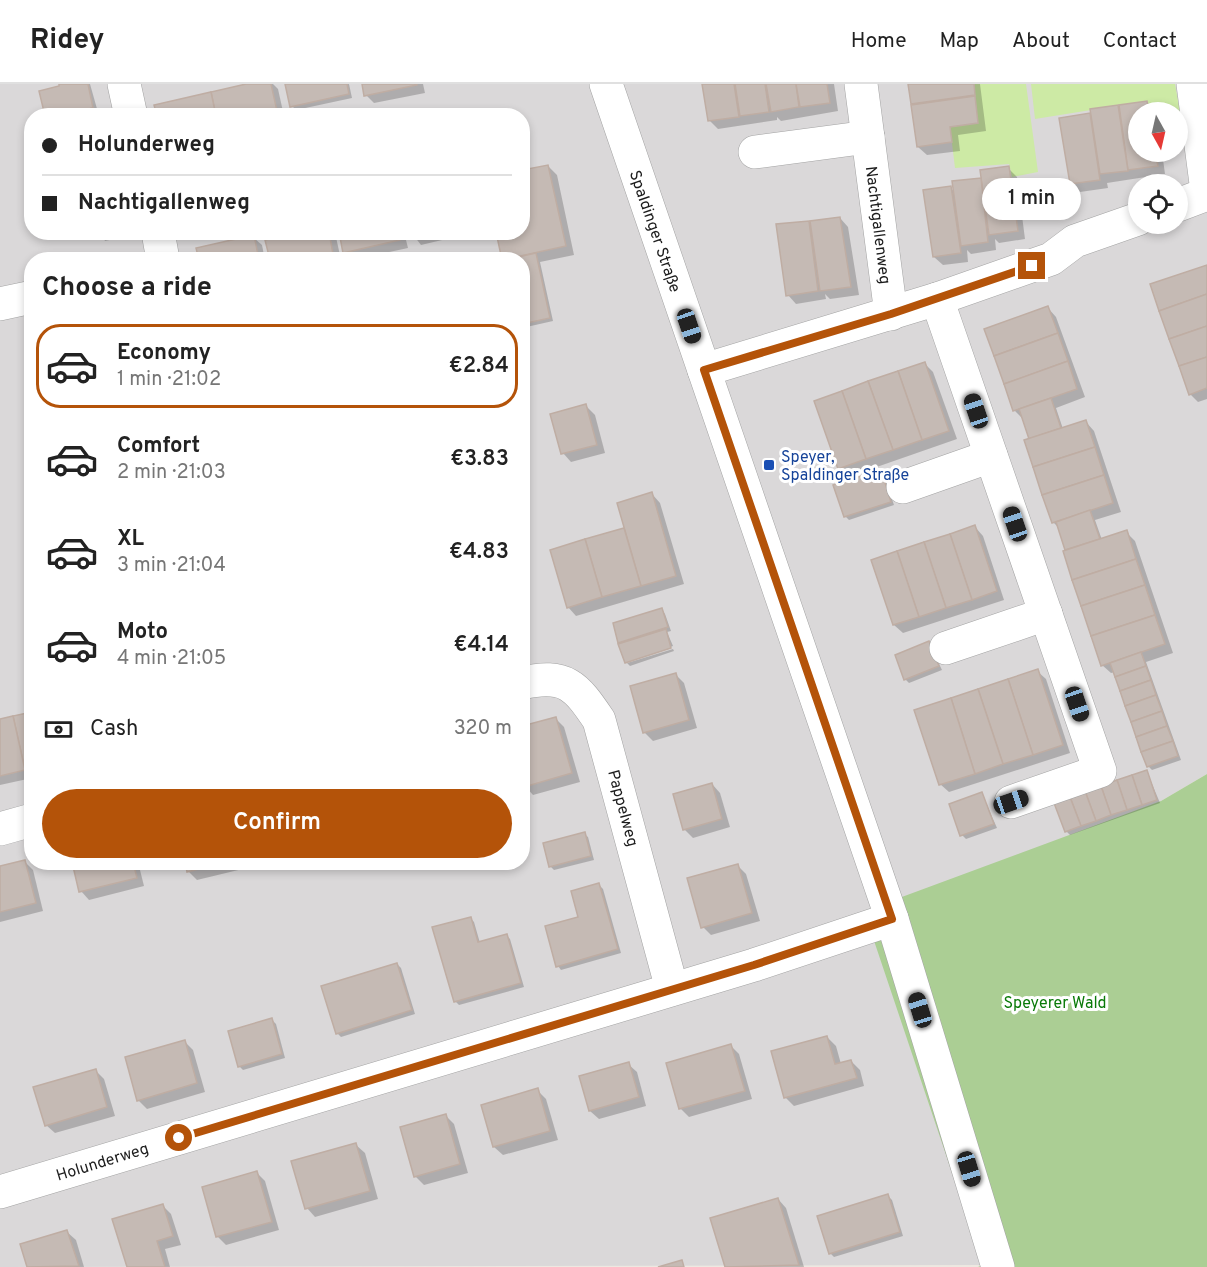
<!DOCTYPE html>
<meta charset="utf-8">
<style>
:root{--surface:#fff;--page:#f2f2f2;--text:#222;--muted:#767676;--line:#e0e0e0;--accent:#b45309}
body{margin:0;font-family:Overpass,sans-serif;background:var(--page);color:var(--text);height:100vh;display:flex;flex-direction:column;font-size:22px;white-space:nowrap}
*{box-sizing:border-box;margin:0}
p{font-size:20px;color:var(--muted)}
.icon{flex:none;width:33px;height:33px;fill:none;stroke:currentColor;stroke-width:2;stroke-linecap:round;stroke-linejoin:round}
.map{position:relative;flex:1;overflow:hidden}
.drawer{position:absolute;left:24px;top:168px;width:506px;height:618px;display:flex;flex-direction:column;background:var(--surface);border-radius:24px;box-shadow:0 3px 9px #0003}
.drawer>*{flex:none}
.guide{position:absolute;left:24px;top:24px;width:506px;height:132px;border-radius:24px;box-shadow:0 3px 9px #0003;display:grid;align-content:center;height:132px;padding:0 18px;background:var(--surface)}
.needle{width:39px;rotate:172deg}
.buttons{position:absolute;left:1128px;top:18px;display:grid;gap:12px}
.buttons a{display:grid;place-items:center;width:60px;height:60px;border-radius:50%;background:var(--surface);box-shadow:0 3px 9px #0003;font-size:30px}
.end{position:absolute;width:27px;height:27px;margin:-14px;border:8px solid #b45309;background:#fff;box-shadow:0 0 0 3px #fff}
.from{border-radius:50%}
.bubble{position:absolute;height:42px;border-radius:21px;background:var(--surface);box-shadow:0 3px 9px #0003;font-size:20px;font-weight:600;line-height:42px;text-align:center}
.car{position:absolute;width:18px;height:36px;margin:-18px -9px;border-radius:8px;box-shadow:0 0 4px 2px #0007;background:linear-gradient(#222 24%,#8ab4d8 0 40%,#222 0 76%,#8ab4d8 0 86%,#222 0)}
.guide b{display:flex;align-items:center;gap:21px;height:57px;font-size:22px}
.guide b+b{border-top:2px solid var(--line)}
.guide i{width:15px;height:15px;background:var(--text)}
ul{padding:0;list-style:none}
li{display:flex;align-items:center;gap:18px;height:84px;margin:0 12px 9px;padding:0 6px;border:3px solid transparent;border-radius:24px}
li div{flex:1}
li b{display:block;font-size:22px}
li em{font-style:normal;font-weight:600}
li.selected{border-color:var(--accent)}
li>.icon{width:54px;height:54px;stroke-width:1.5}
h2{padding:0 18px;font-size:27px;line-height:72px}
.pay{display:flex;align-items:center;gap:15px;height:66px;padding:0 18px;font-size:22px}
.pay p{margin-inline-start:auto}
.button{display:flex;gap:12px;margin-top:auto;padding:12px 18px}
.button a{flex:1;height:69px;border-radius:36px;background:var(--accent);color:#fff;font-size:24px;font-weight:600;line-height:69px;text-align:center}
header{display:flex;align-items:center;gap:36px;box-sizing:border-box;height:84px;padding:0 30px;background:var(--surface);border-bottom:2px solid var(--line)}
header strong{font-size:28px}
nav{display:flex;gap:33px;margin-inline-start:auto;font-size:21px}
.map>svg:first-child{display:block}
</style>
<header>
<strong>Ridey</strong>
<nav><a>Home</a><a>Map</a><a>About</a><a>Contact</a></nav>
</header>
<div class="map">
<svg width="1207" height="1183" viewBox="0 0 1207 1183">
<rect width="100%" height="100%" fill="#ede8e1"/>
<path fill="#dad8d9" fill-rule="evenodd" d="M0 0H1207V690L1161 717 983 1181 0 1183ZM1138 28H1178V68H1138ZM32 32H522V148H32ZM1138 100H1178V140H1138ZM32 176H522V778H32Z"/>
<g fill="#cdeaa5">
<polygon points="973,0 1026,0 1038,88 1012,93 1009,80 955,84 950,43 978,38"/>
<polygon points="1031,0 1175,0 1181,33 1178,33 1178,28 1150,28 1147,17 1035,35"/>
</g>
<polygon fill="#abce94" points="1207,690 1207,1183 978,1183 983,1181 864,827 1161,717"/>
<g fill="#0003">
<polygon points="60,0 90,0 99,32 47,32"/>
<polygon points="253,0 273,0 278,5 284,32 158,32"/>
<polygon points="287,0 349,0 352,14 296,26 292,22"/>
<polygon points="363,0 423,0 425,9 374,19 366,11"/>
<polygon points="704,0 834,0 838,27 781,37 777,33 777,36 718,45 710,37"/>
<polygon points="910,0 980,0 986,47 958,51 960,67 927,71 918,63"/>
<polygon points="1147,18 1156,28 1138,28 1138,68 1162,68 1165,90 1107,99 1108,104 1080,108 1071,99 1061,35 1093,31 1092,26"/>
<polygon points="548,82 557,91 574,171 540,178 553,237 522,244 522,176 504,176 522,148 522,88"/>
<polygon points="1008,84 1017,93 1025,155 999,159 995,155 996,166 971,170 967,166 968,178 943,181 934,173 951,104 955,109 954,99 983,95"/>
<polygon points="840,134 848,143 859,211 830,215 825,210 826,215 796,220 788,211 778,141"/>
<polygon points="100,148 126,148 127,152 105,157"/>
<polygon points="307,148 331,148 336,153 341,176 271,176"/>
<polygon points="340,148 404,148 408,164 352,176 345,168"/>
<polygon points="411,148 476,148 421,161"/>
<polygon points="253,153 262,161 265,176 200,176"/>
<polygon points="1207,182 1207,315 1198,318 1190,310"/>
<polygon points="1048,224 1056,233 1085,313 1056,324 1063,345 1086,338 1094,347 1121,428 1095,436 1102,456 1126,448 1135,457 1173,569 1146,578 1181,676 1152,686 1148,682 1115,588 1111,589 1102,581 1068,467 1060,445 1053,438 1031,356 1023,335 1015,327 986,246"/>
<polygon points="924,279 933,288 957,355 848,393 840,384 816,318"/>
<polygon points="586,322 595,331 605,369 571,378 563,369"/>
<polygon points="880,388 884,392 894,421 849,436 845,432"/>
<polygon points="652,410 660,419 684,500 576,532 568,523 552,467 626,445"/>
<polygon points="975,443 983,452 1004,516 903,549 894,541 873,477"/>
<polygon points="662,526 665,530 671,547 667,548 673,562 626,578 614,540"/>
<polygon points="929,559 942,586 909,599 905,595"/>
<polygon points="673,565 674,567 630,582 627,579"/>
<polygon points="1037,587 1046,595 1070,669 949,708 940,700"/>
<polygon points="676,591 684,599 697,644 653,657 644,648"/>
<polygon points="32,630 32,694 0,701 0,637"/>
<polygon points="555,634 564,643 580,698 533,711 525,702 522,692 522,644"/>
<polygon points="1147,688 1160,719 1070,751 1066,747"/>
<polygon points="712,700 720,709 730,743 693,754 684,745"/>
<polygon points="982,710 997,744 966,755 962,751"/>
<polygon points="584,750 588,753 594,776 554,786 550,782"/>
<polygon points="25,778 33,786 43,827 0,838 0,784"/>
<polygon points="73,778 138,778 144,802 89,816 81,807"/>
<polygon points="186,778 259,778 259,781 197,796 188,787"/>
<polygon points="293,778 321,778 300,785"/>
<polygon points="737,781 746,790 760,837 711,851 703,843"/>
<polygon points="599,801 603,805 621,869 561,886 558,882"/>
<polygon points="470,834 474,838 480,859 506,851 510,855 524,903 459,921 455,917"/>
<polygon points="397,880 401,884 415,930 341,953 337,949"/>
<polygon points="272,936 276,940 285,974 243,986 239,982"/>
<polygon points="827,953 836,962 841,980 851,977 860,986 864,1002 794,1022 785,1013"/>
<polygon points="185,958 193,966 205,1008 147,1025 138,1016"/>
<polygon points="731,962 739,970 752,1015 689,1033 680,1024"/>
<polygon points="628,980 637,988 646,1022 599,1035 590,1027"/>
<polygon points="96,987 104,995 115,1032 55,1049 46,1041"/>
<polygon points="537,1006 546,1015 558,1056 503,1071 494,1063"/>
<polygon points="446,1032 454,1040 468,1089 424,1101 416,1093 402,1044"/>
<polygon points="356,1061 365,1069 378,1115 315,1133 307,1124"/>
<polygon points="257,1089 265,1097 279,1146 226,1161 218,1153"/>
<polygon points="888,1112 892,1116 903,1152 834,1173 830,1169"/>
<polygon points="778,1115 786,1124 804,1183 726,1183 712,1135"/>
<polygon points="163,1122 171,1130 181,1161 165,1165 170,1183 129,1183"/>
<polygon points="67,1148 76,1156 84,1183 29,1183 22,1161"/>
</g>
<g fill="#c5bab4" stroke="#bfada3" stroke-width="1.5">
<polygon points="59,0 88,0 93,24 60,32 45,32 39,7 59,2"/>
<polygon points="246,0 271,0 277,27 259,32 216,32 211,8"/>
<polygon points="285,0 347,0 349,10 290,23"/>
<polygon points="362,0 417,0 417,1 364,12"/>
<polygon points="702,0 734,0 739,33 708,37"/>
<polygon points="735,0 765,0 769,28 740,32"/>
<polygon points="766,0 796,0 799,23 771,28"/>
<polygon points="796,0 827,0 830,19 800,23"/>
<polygon points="908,0 974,0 975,11 911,20"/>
<polygon points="211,8 216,32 157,32 154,21"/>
<polygon points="975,12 978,39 950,43 952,58 917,63 911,21"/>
<polygon points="1147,17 1149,28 1138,28 1138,68 1155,68 1158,82 1128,86 1119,21"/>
<polygon points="1118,21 1128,87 1100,90 1090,25"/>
<polygon points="93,24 96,32 60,32"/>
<polygon points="1090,29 1100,96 1070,100 1059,34"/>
<polygon points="548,81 566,162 502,176 496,148 522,148 522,86"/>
<polygon points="1009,82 1018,147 989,151 980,86"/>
<polygon points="981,94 988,158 961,162 952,97"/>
<polygon points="951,102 961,169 933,173 923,106"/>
<polygon points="840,133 851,203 820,207 810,137"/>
<polygon points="809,137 818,207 786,212 776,140"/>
<polygon points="300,148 329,148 333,170 310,176 270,176 265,156"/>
<polygon points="339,148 398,148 400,156 343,169"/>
<polygon points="254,151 259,176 199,176 196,164"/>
<polygon points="536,169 550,234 522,240 522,176 505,176"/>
<polygon points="1207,181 1207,210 1159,227 1150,200"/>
<polygon points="1207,210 1207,242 1169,255 1159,227"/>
<polygon points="1048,222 1058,249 994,272 984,245"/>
<polygon points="1207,242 1207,273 1179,282 1169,255"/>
<polygon points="1058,249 1068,277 1004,300 994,272"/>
<polygon points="1207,273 1207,304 1189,311 1179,282"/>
<polygon points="1068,277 1077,305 1013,327 1004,300"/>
<polygon points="925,278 949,347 922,356 898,287"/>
<polygon points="898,287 922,356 893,366 868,297"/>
<polygon points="868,297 893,366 866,375 842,307"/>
<polygon points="842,307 866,375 838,385 814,317"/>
<polygon points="1051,314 1061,344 1029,355 1019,325"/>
<polygon points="586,320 597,361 561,370 550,330"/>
<polygon points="1086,336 1095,363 1033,383 1024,356"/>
<polygon points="1095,363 1104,391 1042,411 1033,383"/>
<polygon points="881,386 891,418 844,433 833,401"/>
<polygon points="1104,391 1113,419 1052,439 1042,411"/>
<polygon points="652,408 676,492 641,502 617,419"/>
<polygon points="1090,426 1100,455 1065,466 1056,438"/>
<polygon points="975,441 997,507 972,516 950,450"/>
<polygon points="624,444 641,502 602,513 585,455"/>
<polygon points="1127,446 1136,475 1072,496 1063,467"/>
<polygon points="950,450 972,516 946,524 924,458"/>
<polygon points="585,455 602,513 567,524 550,466"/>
<polygon points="924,458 946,524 919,533 897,467"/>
<polygon points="897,467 919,533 893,541 871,476"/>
<polygon points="1136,475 1145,501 1081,522 1072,496"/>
<polygon points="1145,501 1155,531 1091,552 1081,522"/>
<polygon points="662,524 668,543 618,559 613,539"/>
<polygon points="1155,531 1165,560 1101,582 1091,552"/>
<polygon points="666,545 671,564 625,579 618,560"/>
<polygon points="929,557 939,582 904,596 895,571"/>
<polygon points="1141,568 1146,582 1115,593 1110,579"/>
<polygon points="1146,582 1151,596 1120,607 1115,593"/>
<polygon points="1038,585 1063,661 1033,671 1008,595"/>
<polygon points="676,589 689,636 643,649 630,602"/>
<polygon points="1008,595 1033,671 1003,680 978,605"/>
<polygon points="1151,596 1156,611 1125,622 1120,607"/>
<polygon points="978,605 1003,680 975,690 951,614"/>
<polygon points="1156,611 1162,627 1131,638 1125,622"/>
<polygon points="951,614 975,690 939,701 914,626"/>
<polygon points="1162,627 1167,642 1136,653 1131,638"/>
<polygon points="32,628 32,684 25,686 13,632"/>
<polygon points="13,632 25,686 0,692 0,635"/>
<polygon points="556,633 572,689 524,703 522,642"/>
<polygon points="1167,642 1173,657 1141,668 1136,653"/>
<polygon points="1173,657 1178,672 1147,683 1141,668"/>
<polygon points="1147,686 1157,716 1142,721 1132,691"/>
<polygon points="1132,691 1142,721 1127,726 1117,696"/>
<polygon points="1117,696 1127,726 1111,731 1101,702"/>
<polygon points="712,699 722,735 683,746 673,710"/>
<polygon points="1101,702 1111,731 1096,737 1085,707"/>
<polygon points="1085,707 1096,737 1081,742 1070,713"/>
<polygon points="982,708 994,740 960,752 949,720"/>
<polygon points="1070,713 1081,742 1065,748 1054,719"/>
<polygon points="585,748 591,772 549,783 543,759"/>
<polygon points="25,776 36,819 0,828 0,782"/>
<polygon points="72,778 133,778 137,794 79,808"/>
<polygon points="185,778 225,778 187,788"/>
<polygon points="738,780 752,829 701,844 687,794"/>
<polygon points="599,799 618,865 556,883 545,842 578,833 571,807"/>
<polygon points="471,833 478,858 507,850 521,899 454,918 432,843"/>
<polygon points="397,879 412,926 336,950 321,902"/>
<polygon points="272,934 282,970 238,983 228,947"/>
<polygon points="827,952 835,980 851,976 857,994 784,1014 771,967"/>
<polygon points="185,956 197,999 137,1017 125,973"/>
<polygon points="731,960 745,1007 679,1025 666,979"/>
<polygon points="629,978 639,1013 589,1027 579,992"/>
<polygon points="96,985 107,1023 45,1042 33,1003"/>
<polygon points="538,1004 550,1047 493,1063 481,1021"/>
<polygon points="446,1030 460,1080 414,1093 400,1043"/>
<polygon points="356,1059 370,1107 305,1125 291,1077"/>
<polygon points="257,1087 272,1138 216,1153 202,1103"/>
<polygon points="888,1110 900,1148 829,1170 817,1132"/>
<polygon points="778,1114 799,1181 725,1183 710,1134"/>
<polygon points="163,1120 173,1152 157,1157 165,1183 127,1183 112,1135"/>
<polygon points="67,1146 79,1182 27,1183 20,1160"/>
<polygon points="682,1176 684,1183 658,1183"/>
</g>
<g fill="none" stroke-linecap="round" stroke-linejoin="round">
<g stroke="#a3a3a3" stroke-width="34">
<g id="minor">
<polyline points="124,0 131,32"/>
<polyline points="606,0 892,835 998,1183"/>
<polyline points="861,0 891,230"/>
<polyline points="1193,0 1207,107"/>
<polyline points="755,68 868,53"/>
<polyline points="1178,121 1207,110"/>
<polyline points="158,148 163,176"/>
<polyline points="937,215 1100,687 1011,718"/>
<polyline points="0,220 32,213"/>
<polyline points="704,286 937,215 1051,175 1075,157 1138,135"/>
<polyline points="903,403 991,372"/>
<polyline points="946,564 1046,530"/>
<path d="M522 599C566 589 576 602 599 636L672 905"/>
<polyline points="0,745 32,736"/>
<polyline points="0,1108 754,881 892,835"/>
</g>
</g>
<use href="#minor" stroke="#fff" stroke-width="33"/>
</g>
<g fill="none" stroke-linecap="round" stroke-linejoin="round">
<polyline stroke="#b45309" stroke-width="8" points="179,1054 754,881 892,835 704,286 891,230 1032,182"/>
</g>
<rect fill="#1a4fb4" stroke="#fff" stroke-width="2" x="763" y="375" width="12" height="12" rx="3"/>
<g text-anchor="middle" stroke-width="6" stroke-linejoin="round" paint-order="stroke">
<g font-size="16" fill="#1c1c1c" stroke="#fff">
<text transform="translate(879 141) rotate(83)" y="6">Nachtigallenweg</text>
<text transform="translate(656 147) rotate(71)" y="6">Spaldinger Straße</text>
<text transform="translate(624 724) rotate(75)" y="6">Pappelweg</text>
<text transform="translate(102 1077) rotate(-17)" y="6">Holunderweg</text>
</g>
<g font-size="16" fill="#164399" stroke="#fff" text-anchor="start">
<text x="781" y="378">Speyer,<tspan x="781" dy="18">Spaldinger Straße</tspan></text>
</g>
<g font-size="16" fill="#0a7a09" stroke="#fff">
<text x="1055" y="924">Speyerer Wald</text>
</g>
</g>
</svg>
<div class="buttons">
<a><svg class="needle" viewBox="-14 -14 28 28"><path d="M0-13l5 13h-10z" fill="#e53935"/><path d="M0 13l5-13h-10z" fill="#767676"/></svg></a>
<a><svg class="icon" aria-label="locate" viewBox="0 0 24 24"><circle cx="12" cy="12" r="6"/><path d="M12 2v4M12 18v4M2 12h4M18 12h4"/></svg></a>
</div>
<i class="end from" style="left:179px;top:1054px"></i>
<i class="end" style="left:1032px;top:182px"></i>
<div class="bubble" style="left:982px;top:94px;width:99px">1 min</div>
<i class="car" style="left:689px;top:242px;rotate:161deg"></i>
<i class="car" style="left:976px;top:327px;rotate:341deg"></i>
<i class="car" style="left:1015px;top:440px;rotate:341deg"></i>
<i class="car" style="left:1077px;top:620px;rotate:161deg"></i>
<i class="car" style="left:1011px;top:718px;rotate:71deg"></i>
<i class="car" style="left:920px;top:926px;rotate:343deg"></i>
<i class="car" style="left:969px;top:1085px;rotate:163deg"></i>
<div class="guide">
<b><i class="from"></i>Holunderweg</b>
<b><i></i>Nachtigallenweg</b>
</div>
<section class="drawer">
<h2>Choose a ride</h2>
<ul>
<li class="selected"><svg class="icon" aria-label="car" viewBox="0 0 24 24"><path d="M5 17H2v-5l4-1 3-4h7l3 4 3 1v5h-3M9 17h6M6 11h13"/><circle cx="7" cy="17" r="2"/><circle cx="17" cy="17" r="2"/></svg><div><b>Economy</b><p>1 min · 21:02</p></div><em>€2.84</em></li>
<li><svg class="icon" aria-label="car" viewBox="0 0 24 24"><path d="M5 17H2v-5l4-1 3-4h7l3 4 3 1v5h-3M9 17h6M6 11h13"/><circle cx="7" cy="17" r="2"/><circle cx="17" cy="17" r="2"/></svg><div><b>Comfort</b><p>2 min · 21:03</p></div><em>€3.83</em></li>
<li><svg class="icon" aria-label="car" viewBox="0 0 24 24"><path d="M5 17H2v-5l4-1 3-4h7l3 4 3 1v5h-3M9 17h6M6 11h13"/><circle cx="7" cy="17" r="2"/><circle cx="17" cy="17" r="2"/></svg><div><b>XL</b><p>3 min · 21:04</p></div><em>€4.83</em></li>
<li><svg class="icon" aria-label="car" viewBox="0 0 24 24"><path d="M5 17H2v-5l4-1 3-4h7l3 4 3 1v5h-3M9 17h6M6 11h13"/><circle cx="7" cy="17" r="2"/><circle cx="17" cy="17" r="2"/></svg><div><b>Moto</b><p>4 min · 21:05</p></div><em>€4.14</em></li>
</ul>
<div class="pay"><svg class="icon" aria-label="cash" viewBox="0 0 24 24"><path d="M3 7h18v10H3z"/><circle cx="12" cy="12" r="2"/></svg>Cash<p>320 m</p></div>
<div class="button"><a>Confirm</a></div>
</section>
</div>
